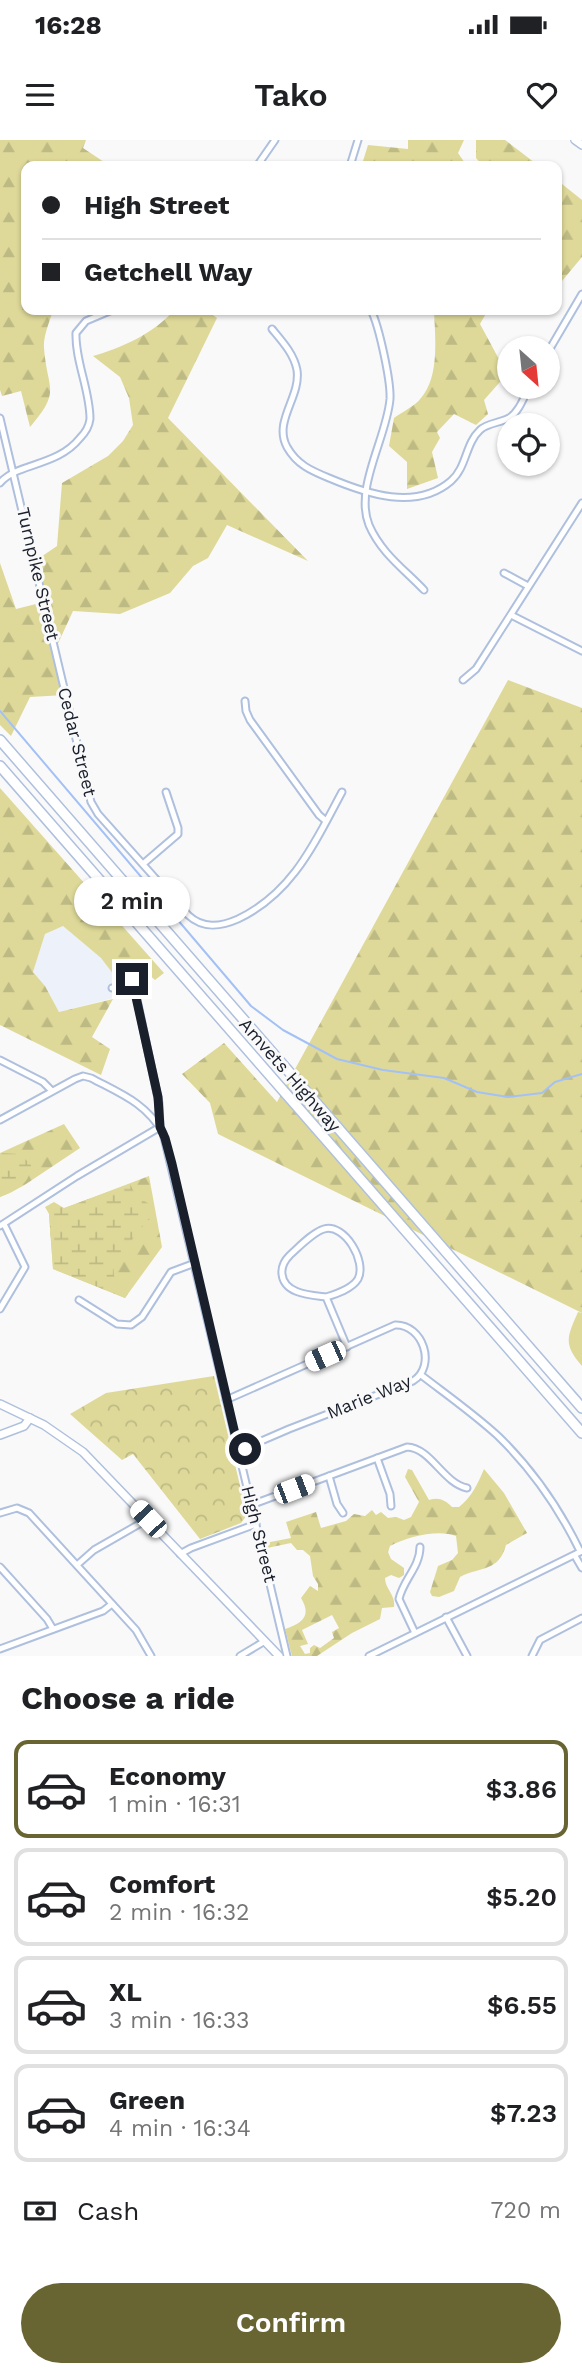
<!DOCTYPE html>
<meta charset="utf-8">
<style>
:root{--surface:#fff;--page:#f2f2f2;--text:#202124;--muted:#757577;--line:#e0e0e0;--accent:#696532}
body{margin:0;font-family:"Work Sans",sans-serif;background:var(--page);color:var(--text);height:100vh;display:flex;flex-direction:column;font-size:26px;white-space:nowrap}
*{box-sizing:border-box;margin:0}
p{font-size:23px;color:var(--muted)}
.icon{flex:none;width:38px;height:38px;fill:none;stroke:currentColor;stroke-width:2;stroke-linecap:round;stroke-linejoin:round}
.map{position:relative;height:1516px;overflow:hidden}
.details{display:flex;flex-direction:column;background:var(--surface);flex:1}
.details>*{flex:none}
.banner{position:absolute;left:21px;top:21px;width:541px;height:154px;border-radius:14px;box-shadow:0 2px 5px #0004;display:grid;align-content:center;height:154px;padding:0 21px;background:var(--surface)}
.needle{width:46px;rotate:153deg}
.controls{position:absolute;left:497px;top:196px;display:grid;gap:14px}
.controls a{display:grid;place-items:center;width:63px;height:63px;border-radius:50%;background:var(--surface);box-shadow:0 2px 5px #0004;font-size:35px}
.end{position:absolute;width:32px;height:32px;margin:-16px;border:9px solid #191f2b;background:#fff;box-shadow:0 0 0 4px #fff}
.from{border-radius:50%}
.bubble{position:absolute;height:49px;border-radius:24px;background:var(--surface);box-shadow:0 2px 5px #0004;font-size:23px;font-weight:600;line-height:49px;text-align:center}
.car{position:absolute;width:21px;height:42px;margin:-21px -10px;border-radius:9px;box-shadow:0 0 5px 2px #0007;background:linear-gradient(#fff 24%,#345 0 40%,#fff 0 76%,#345 0 86%,#fff 0)}
.banner b{display:flex;align-items:center;gap:24px;height:66px;font-size:26px}
.banner b+b{border-top:2px solid var(--line)}
.banner i{width:18px;height:18px;background:var(--text)}
ul{padding:0;list-style:none}
li{display:flex;align-items:center;gap:21px;height:98px;margin:0 14px 10px;padding:0 7px;border:4px solid var(--line);border-radius:14px}
li div{flex:1}
li b{display:block;font-size:26px}
li em{font-style:normal;font-weight:600}
li.current{border-color:var(--accent)}
li>.icon{width:63px;height:63px;stroke-width:1.5}
h2{padding:0 21px;font-size:32px;line-height:84px}
.pay{display:flex;align-items:center;gap:18px;height:77px;padding:0 21px;font-size:26px}
.pay p{margin-inline-start:auto}
.cta{display:flex;gap:14px;margin-top:auto;padding:14px 21px}
.cta a{flex:1;height:80px;border-radius:42px;background:var(--accent);color:#fff;font-size:28px;font-weight:600;line-height:80px;text-align:center}
.status{display:flex;justify-content:space-between;align-items:center;height:49px;padding:0 35px;background:var(--surface);direction:ltr}
.status svg{height:19px;fill:currentColor}
header{display:flex;justify-content:space-between;align-items:center;height:91px;padding:0 21px;background:var(--surface);font-size:32px;font-weight:600}
.map>svg:first-child{display:block}
</style>
<div class="status"><b>16:28</b><svg viewBox="0 0 49 12"><path d="M0 12V9h3v3zM5 12V6h3v6zM10 12V3h3v9zM15 12V0h3v12zM26 1h20v11H26zM47 4h2v5h-2z"/></svg></div>
<header><svg class="icon" aria-label="menu" viewBox="0 0 24 24"><path d="M4 6h16M4 12h16M4 18h16"/></svg>Tako<svg class="icon" aria-label="heart" viewBox="0 0 24 24"><path d="M12 20l-8-8c-3-5 5-10 8-4 3-6 11-1 8 4z"/></svg></header>
<div class="map">
<svg width="582" height="1516" viewBox="0 0 582 1516">
<defs>
<pattern id="forest-firs" width="22" height="20" patternUnits="userSpaceOnUse" patternTransform="scale(1.75)"><rect width="22" height="20" fill="#ded999"/><path d="M5 1l3.5 6h-7zM16 11l3.5 6h-7z" fill="#beba84"/></pattern>
<pattern id="wetland-marsh" width="20" height="14" patternUnits="userSpaceOnUse" patternTransform="scale(1.75)"><rect width="20" height="14" fill="#ded999"/><path d="M1 5h8M5 5V1M11 12h8M15 12V8" fill="none" stroke="#beba84"/></pattern>
<pattern id="park-crowns" width="20" height="18" patternUnits="userSpaceOnUse" patternTransform="scale(1.75)"><rect width="20" height="18" fill="#ded999"/><path d="M2 6a3 3 0 1 1 6 0M12 15a3 3 0 1 1 6 0" fill="none" stroke="#beba84"/></pattern>
</defs>
<rect width="100%" height="100%" fill="#f9f9f9"/>
<polygon fill="#edf1f9" points="63,786 101,818 120,843 121,856 59,872 45,846 33,832 45,794"/>
<path fill="#ded999" d="M578 1172 582 1173V1226C563 1204 567 1197 578 1172Z"/>
<g fill="url(#forest-firs)" fill-rule="evenodd">
<path d="M0 0H86L83 8 110 26H26V170H53C50 181 43 196 44 208 47 250 62 250 30 287L21 251 2 256 0 250Z"/>
<polygon points="408,0 464,0 458,13 467,26 366,26 363,21 368,5 408,9"/>
<polygon points="476,0 505,0 539,26 483,26 476,18"/>
<polygon points="557,40 582,60 582,117 562,141 557,141"/>
<path d="M174 170H206L217 178 168 278 308 421 227 385 208 418 193 426 170 453 120 474 73 471 55 510 65 555 30 557 11 596 0 585V423L16 469 44 462 35 421 57 406 62 343 108 316 123 301 133 285 129 258 120 237 93 216C121 208 155 193 174 170Z"/>
<path d="M434 170H488L480 184 507 234 484 260 488 274 476 285 454 274 437 292 440 298 432 312 438 338 407 349V322L389 306 394 278C402 272 415 266 421 258 440 236 435 197 434 170Z"/>
<polygon points="508,540 582,568 582,1173 218,994 210,963 182,934 224,903 277,962"/>
<polygon points="0,648 164,833 155,840 139,826 123,833 128,842 120,843 101,818 63,786 45,794 33,832 45,846 59,872 113,859 92,897 110,909 101,935 0,885"/>
<polygon points="64,984 80,1008 23,1046 0,1057 0,1013"/>
<polygon points="149,1036 162,1107 125,1158 53,1129 49,1074"/>
<path d="M408 1329 412 1330 429 1360C439 1357 445 1360 452 1367H459C472 1357 478 1343 484 1329L504 1353 527 1393 506 1405C499 1432 481 1426 460 1437L454 1451 439 1457 432 1456 430 1452 438 1426 452 1420 458 1413 456 1396C438 1389 407 1397 390 1406L388 1412 391 1419 404 1428V1435L399 1438 391 1435 385 1438C385 1449 396 1455 394 1467L382 1468 380 1479 352 1493 317 1516H292L285 1489C302 1483 312 1476 301 1458L310 1446 318 1451V1444L313 1436 310 1416 303 1410H297L291 1403 267 1408 265 1403 291 1398 286 1382 316 1372 321 1388 346 1381 354 1374 365 1376 372 1370 376 1375 381 1372 388 1378 396 1377 404 1380 411 1377 419 1362 405 1337ZM332 1475 339 1488 332 1492 334 1498 320 1508 314 1505 310 1508V1513L305 1514 300 1506 308 1504 302 1490Z"/>
</g>
<g fill="url(#wetland-marsh)">
<path d="M0 1013 20 1014 31 1025C30 1044 16 1051 0 1057Z"/>
<polygon points="130,1044 136,1056 151,1065 150,1077 113,1124 114,1136 128,1154 125,1158 53,1129 49,1074 45,1067 54,1062 64,1068"/>
</g>
<polygon fill="url(#park-crowns)" points="214,1236 247,1375 241,1383 200,1399 133,1314 122,1320 70,1274 106,1253"/>
<g fill="none" stroke-linecap="round" stroke-linejoin="round">
<polyline stroke="#a4c1f5" stroke-width="2" points="0,571 251,866 283,890 337,919 383,930 444,938 477,952 508,957 542,953 555,942 582,934"/>
<g stroke="#afc0de" stroke-width="9">
<g id="street">
<polyline points="257,26 275,0"/>
<polyline points="350,26 358,0"/>
<path d="M371 170C379 186 391 241 390 259 387 297 354 348 369 385 381 413 404 429 424 450"/>
<path d="M272 189C282 201 294 214 297 230 301 257 273 281 287 307 297 325 312 331 329 338 367 354 416 371 451 341 467 327 465 304 480 290 487 283 500 283 509 278 519 272 524 257 529 247"/>
<polyline points="548,212 582,154"/>
<path d="M0 278 91 662 98 674 188 775C203 789 220 787 238 779 293 753 315 702 342 652"/>
<path d="M0 343C16 323 57 327 80 298 85 293 89 287 90 279 90 250 75 221 76 193L86 181 112 170"/>
<polyline points="504,433 528,446"/>
<polyline points="511,475 582,511"/>
<polyline points="463,540 476,529 582,363"/>
<polyline points="245,561 246,571 250,580 319,675 326,681"/>
<polyline points="143,724 178,694 178,688 166,652"/>
<polyline points="132,836 159,963 160,987"/>
<polyline points="112,848 133,846"/>
<polyline points="0,920 43,942 52,951"/>
<path d="M0 980 75 939 83 936 91 938C121 954 146 963 163 993L287 1516"/>
<polyline points="0,1086 77,1036 160,987"/>
<path d="M326 1157C336 1154 352 1149 358 1139 367 1122 345 1083 324 1089 313 1092 299 1107 290 1115 285 1120 281 1126 282 1134 284 1154 310 1155 326 1157L347 1207"/>
<polyline points="79,1160 117,1184 131,1185 142,1177 171,1132 195,1123"/>
<polyline points="0,1169 25,1127 4,1084"/>
<path d="M421 1235C447 1255 474 1274 498 1296 531 1328 560 1370 580 1411"/>
<path d="M226 1260 395 1185C423 1184 437 1226 413 1241L289 1289 238 1311"/>
<polyline points="377,1318 390,1354 391,1366"/>
<polyline points="329,1336 337,1364 343,1373"/>
<path d="M251 1365 407 1307C431 1308 443 1343 467 1348"/>
<polyline points="0,1373 17,1368 29,1373 136,1490 151,1516"/>
<polyline points="180,1414 191,1408 256,1384"/>
<polyline points="575,1416 582,1428"/>
<polyline points="77,1425 94,1410 148,1379"/>
<polyline points="0,1427 47,1479 53,1489"/>
<polyline points="446,1477 467,1516"/>
<path d="M415 1493 399 1459C403 1440 420 1427 420 1407"/>
<polyline points="0,1509 103,1471 112,1464"/>
<polyline points="240,1516 265,1501"/>
<polyline points="369,1516 582,1411"/>
<polyline points="532,1516 540,1500 582,1478"/>
</g>
</g>
<g stroke="#afc0de" stroke-width="10">
<g id="secondary">
<polyline points="575,0 582,5"/>
<polyline points="0,1264 44,1285 83,1312 279,1516"/>
<polyline points="0,1295 24,1286 30,1278"/>
</g>
</g>
<g stroke="#afc0de" stroke-width="12">
<g id="highway">
<polyline points="0,600 582,1268"/>
<polyline points="0,626 582,1293"/>
</g>
</g>
<use href="#street" stroke="#fff" stroke-width="5"/>
<use href="#secondary" stroke="#fff" stroke-width="7"/>
<use href="#highway" stroke="#fff" stroke-width="9"/>
</g>
<g fill="none" stroke-linecap="round" stroke-linejoin="round">
<polyline stroke="#191f2b" stroke-width="9" points="132,839 158,957 160,987 165,998 172,1024 239,1311 245,1309"/>
</g>
<g text-anchor="middle" stroke-width="6" stroke-linejoin="round" paint-order="stroke">
<g font-size="18" fill="#191f2b" stroke="#f9f9f9">
<text transform="translate(38 434) rotate(77)" y="6">Turnpike Street</text>
<text transform="translate(77 602) rotate(76)" y="6">Cedar Street</text>
<text transform="translate(290 935) rotate(49)" y="6">Amvets Highway</text>
<text transform="translate(369 1257) rotate(-22)" y="6">Marie Way</text>
<text transform="translate(259 1394) rotate(76)" y="6">High Street</text>
</g>
</g>
</svg>
<div class="controls">
<a><svg class="needle" viewBox="-14 -14 28 28"><path d="M0-13l5 13h-10z" fill="#e53935"/><path d="M0 13l5-13h-10z" fill="#757577"/></svg></a>
<a><svg class="icon" aria-label="locate" viewBox="0 0 24 24"><circle cx="12" cy="12" r="6"/><path d="M12 2v4M12 18v4M2 12h4M18 12h4"/></svg></a>
</div>
<i class="end from" style="left:245px;top:1309px"></i>
<i class="end" style="left:132px;top:839px"></i>
<div class="bubble" style="left:74px;top:737px;width:116px">2 min</div>
<i class="car" style="left:325px;top:1216px;rotate:246deg"></i>
<i class="car" style="left:294px;top:1349px;rotate:69deg"></i>
<i class="car" style="left:148px;top:1379px;rotate:317deg"></i>
<div class="banner">
<b><i class="from"></i>High Street</b>
<b><i></i>Getchell Way</b>
</div>
</div>
<section class="details">
<h2>Choose a ride</h2>
<ul>
<li class="current"><svg class="icon" aria-label="car" viewBox="0 0 24 24"><path d="M5 17H2v-5l4-1 3-4h7l3 4 3 1v5h-3M9 17h6M6 11h13"/><circle cx="7" cy="17" r="2"/><circle cx="17" cy="17" r="2"/></svg><div><b>Economy</b><p>1 min · 16:31</p></div><em>$3.86</em></li>
<li><svg class="icon" aria-label="car" viewBox="0 0 24 24"><path d="M5 17H2v-5l4-1 3-4h7l3 4 3 1v5h-3M9 17h6M6 11h13"/><circle cx="7" cy="17" r="2"/><circle cx="17" cy="17" r="2"/></svg><div><b>Comfort</b><p>2 min · 16:32</p></div><em>$5.20</em></li>
<li><svg class="icon" aria-label="car" viewBox="0 0 24 24"><path d="M5 17H2v-5l4-1 3-4h7l3 4 3 1v5h-3M9 17h6M6 11h13"/><circle cx="7" cy="17" r="2"/><circle cx="17" cy="17" r="2"/></svg><div><b>XL</b><p>3 min · 16:33</p></div><em>$6.55</em></li>
<li><svg class="icon" aria-label="car" viewBox="0 0 24 24"><path d="M5 17H2v-5l4-1 3-4h7l3 4 3 1v5h-3M9 17h6M6 11h13"/><circle cx="7" cy="17" r="2"/><circle cx="17" cy="17" r="2"/></svg><div><b>Green</b><p>4 min · 16:34</p></div><em>$7.23</em></li>
</ul>
<div class="pay"><svg class="icon" aria-label="cash" viewBox="0 0 24 24"><path d="M3 7h18v10H3z"/><circle cx="12" cy="12" r="2"/></svg>Cash<p>720 m</p></div>
<div class="cta"><a>Confirm</a></div>
</section>
